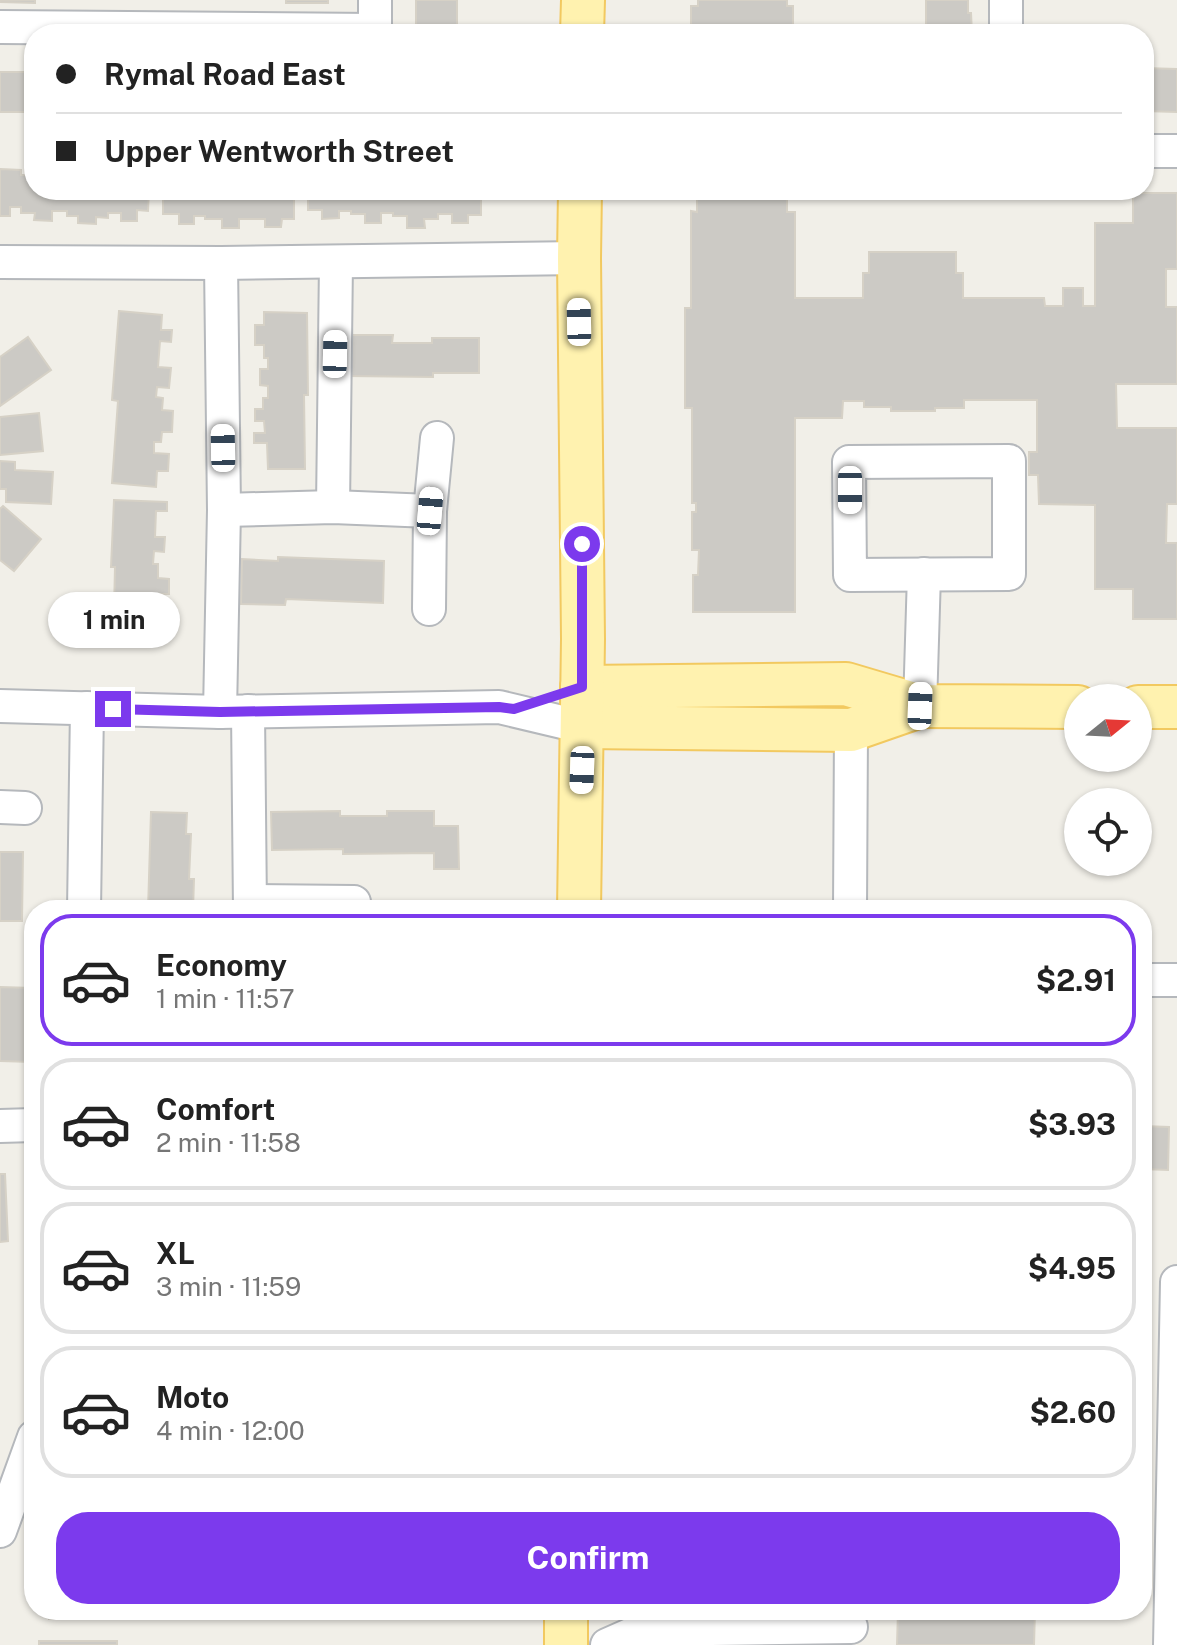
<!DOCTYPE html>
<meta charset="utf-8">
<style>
:root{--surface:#fff;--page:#f6f6f6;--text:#222;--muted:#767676;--line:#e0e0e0;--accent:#7c3aed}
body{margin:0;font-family:"Public Sans",sans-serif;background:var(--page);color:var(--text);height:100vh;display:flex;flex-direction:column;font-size:30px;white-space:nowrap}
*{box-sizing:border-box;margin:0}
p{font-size:26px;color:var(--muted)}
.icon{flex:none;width:44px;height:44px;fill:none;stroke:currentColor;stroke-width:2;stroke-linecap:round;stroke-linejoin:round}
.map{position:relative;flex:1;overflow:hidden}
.drawer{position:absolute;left:24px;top:900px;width:1128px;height:720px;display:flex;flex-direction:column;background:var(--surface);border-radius:32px;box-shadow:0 2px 6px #0004}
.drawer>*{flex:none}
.top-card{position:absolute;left:24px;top:24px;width:1130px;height:176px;border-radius:32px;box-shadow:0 2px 6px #0004;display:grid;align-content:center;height:176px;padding:0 32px;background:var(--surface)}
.needle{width:52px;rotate:72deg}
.fabs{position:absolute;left:1064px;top:684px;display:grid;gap:16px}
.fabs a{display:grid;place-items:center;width:88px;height:88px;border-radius:50%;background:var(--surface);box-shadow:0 2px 6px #0004;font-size:40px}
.end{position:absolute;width:36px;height:36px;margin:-18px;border:10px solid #7c3aed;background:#fff;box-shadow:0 0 0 4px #fff}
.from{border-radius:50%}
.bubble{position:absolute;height:56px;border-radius:28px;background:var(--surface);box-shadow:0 2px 6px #0004;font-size:26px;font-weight:700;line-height:56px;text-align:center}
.car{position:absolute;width:24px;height:48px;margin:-24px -12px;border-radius:10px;box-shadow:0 0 6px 2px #0007;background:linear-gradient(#fff 24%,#345 0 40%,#fff 0 76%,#345 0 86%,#fff 0)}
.top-card b{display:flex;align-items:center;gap:28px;height:76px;font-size:30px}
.top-card b+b{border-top:2px solid var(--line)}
.top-card i{width:20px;height:20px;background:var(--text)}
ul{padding:14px 0 0;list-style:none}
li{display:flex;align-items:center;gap:24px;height:132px;margin:0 16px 12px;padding:0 16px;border:4px solid var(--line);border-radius:32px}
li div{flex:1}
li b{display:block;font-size:30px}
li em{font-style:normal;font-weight:700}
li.on{border-color:var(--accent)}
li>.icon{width:72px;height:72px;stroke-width:1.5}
.primary-button{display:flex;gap:16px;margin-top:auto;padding:16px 32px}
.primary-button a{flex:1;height:92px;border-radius:32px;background:var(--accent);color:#fff;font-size:32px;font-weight:700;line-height:92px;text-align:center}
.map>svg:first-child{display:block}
</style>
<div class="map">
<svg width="1177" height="1645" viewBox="0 0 1177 1645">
<rect width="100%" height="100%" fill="#f1efe8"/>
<g fill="#cccac5" stroke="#d6d1c6" stroke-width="2">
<polygon points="0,0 35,0 35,3 0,2"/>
<rect x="286" y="0" width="42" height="3"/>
<rect x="416" y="0" width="41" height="34"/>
<polygon points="698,0 787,0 787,6 793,6 793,34 691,34 691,6 698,6"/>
<polygon points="926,0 968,0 968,13 971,13 972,34 926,34"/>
<polygon points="1144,68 1177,69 1177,112 1144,111"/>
<rect x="0" y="72" width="34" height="40"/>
<polygon points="0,169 21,170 21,175 34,175 34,190 149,190 148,211 137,210 137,221 121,221 121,213 108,213 108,218 96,217 96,224 78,223 78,216 67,216 67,211 52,211 52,221 34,220 35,213 21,213 21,207 10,207 10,216 0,216"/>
<polygon points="163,190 294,190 294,219 282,219 281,227 265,227 265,219 239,219 239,228 222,228 222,219 205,219 205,216 194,216 194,224 179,224 179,214 163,214"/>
<polygon points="308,190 481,190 481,215 468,215 468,223 452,223 452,214 438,214 438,219 424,219 425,228 407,228 407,216 393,216 393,213 381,213 381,223 365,223 365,214 351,214 351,211 339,211 339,218 322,219 322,210 308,210"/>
<polygon points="697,190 787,190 787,212 795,212 795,298 863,298 863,273 869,273 869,252 956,252 956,273 963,273 963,298 1044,298 1045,306 1063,306 1063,288 1083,288 1083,306 1095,306 1095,223 1133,223 1133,193 1177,193 1177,269 1166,269 1166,307 1177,307 1177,384 1116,384 1117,428 1177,428 1177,504 1167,504 1166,543 1177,543 1177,619 1133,619 1133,589 1095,589 1095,505 1039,504 1038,475 1029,475 1029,452 1037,452 1037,400 964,400 964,408 935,408 935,411 891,411 891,407 864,407 864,401 843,401 842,418 795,418 795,612 693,612 693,575 698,575 699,550 692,550 692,512 696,512 696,503 692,503 692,408 685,408 685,308 691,308 691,211 697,212"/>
<polygon points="119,311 162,315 161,330 172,330 171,342 160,341 158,367 171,368 169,388 157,387 156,397 163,398 162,410 173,411 172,432 162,432 161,442 154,442 154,453 169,454 168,471 157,471 156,487 112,483 118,401 112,400"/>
<polygon points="264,312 307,313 308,395 304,395 305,469 268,469 267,443 254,443 254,433 265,433 264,421 255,421 255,409 263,409 263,398 268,398 268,386 260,385 260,369 268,369 268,358 264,358 264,345 255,345 255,325 264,325"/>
<polygon points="349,335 393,335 392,343 432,343 432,338 479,338 479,373 433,373 433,377 348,376"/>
<polygon points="28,337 51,370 0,406 0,357"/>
<polygon points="39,413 43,451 0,455 0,417"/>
<polygon points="0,461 15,462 15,470 53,472 51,504 6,502 6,489 0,489"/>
<polygon points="114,500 167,502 167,511 156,511 155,537 165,537 164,552 154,551 153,564 158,564 158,578 169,579 169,594 158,594 157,612 114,610 115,567 111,567"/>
<polygon points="3,506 41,539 14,571 0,560 0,509"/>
<polygon points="278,557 384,561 383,603 286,599 285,605 241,604 242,559 278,561"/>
<polygon points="340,811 340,816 387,816 387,811 434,811 434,826 458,826 459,869 434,869 434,853 343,854 343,849 272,850 271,812"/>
<polygon points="151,812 187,813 186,834 191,834 189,879 194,879 193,910 148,910"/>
<polygon points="0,852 23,852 22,921 0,921"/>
<polygon points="0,987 33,988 32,1062 0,1061"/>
<polygon points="1142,1126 1169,1127 1168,1170 1142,1169"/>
<polygon points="0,1174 5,1174 8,1241 0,1242"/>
<polygon points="49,1610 125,1610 126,1618 49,1619"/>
<polygon points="898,1610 1035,1610 1034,1645 897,1645"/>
<rect x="39" y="1641" width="78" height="4"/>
</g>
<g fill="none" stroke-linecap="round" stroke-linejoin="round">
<g stroke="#b5b8bc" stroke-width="36">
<g id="minor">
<polyline points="1006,0 1006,34"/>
<polyline points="0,27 375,30 375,0"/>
<polyline points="1144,151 1177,151"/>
<polyline points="0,262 221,263 579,258"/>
<polygon points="1009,461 1009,574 850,575 849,462"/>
<polyline points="333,507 336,262"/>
<polyline points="224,510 333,507 430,511"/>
<polyline points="429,609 430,511 437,438"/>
<polyline points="0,706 220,712 499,707 583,727"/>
<polyline points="920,706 924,574"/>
<polyline points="248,711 250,910"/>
<polyline points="220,712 224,510 221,263"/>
<polyline points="0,807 25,808"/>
<polyline points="251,901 354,902 354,910"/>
<polyline points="84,910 87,708"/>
<polyline points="850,910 851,730"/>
<polyline points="1142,980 1177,980"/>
<polyline points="0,1126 34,1125"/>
<polyline points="0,1531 34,1437"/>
<polyline points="607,1645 641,1630 851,1627"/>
<polyline points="1170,1645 1177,1282"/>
</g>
</g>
<g stroke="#f2c960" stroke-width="46">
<g id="major">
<polyline points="582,34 583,0"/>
<polyline points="582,687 846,684 920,706 1078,707"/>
<polyline points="1138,707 1177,707"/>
<polyline points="583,727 851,730 920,706"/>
<polyline points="579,910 583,639 579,258 580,190"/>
<polyline points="566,1645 566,1610"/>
</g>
</g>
<use href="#minor" stroke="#fff" stroke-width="32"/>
<use href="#major" stroke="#fff2af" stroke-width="42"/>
</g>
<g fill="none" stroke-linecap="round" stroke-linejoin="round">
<polyline stroke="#7c3aed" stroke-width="10" points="113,709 220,712 499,707 514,709 582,687 582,544"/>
</g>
</svg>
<div class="fabs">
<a><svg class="needle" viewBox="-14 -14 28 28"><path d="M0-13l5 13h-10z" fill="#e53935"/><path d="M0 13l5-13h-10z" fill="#767676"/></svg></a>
<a><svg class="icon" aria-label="locate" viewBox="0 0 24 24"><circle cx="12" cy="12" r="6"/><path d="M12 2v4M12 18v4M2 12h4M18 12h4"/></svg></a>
</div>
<i class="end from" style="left:582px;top:544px"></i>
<i class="end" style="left:113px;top:709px"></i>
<div class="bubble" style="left:48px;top:592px;width:132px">1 min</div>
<i class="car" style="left:579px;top:322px;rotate:359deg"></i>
<i class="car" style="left:335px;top:354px;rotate:1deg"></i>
<i class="car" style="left:223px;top:448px;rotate:359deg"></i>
<i class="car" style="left:850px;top:490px;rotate:180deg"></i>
<i class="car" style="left:430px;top:511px;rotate:5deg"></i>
<i class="car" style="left:920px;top:706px;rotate:2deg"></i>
<i class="car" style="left:582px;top:770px;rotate:182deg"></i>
<div class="top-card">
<b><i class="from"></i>Rymal Road East</b>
<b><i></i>Upper Wentworth Street</b>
</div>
<section class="drawer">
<ul>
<li class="on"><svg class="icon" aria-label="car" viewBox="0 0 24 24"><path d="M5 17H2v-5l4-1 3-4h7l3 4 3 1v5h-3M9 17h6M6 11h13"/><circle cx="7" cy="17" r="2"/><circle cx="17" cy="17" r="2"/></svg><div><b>Economy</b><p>1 min · 11:57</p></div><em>$2.91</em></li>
<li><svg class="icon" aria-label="car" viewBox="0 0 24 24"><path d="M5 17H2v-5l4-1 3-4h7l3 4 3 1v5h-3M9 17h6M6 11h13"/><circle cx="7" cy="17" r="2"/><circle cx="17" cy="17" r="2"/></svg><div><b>Comfort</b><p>2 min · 11:58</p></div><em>$3.93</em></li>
<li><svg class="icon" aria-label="car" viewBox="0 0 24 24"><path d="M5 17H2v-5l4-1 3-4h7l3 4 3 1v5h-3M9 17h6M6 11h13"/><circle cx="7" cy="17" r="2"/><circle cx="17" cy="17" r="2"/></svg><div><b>XL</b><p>3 min · 11:59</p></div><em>$4.95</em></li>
<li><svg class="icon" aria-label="car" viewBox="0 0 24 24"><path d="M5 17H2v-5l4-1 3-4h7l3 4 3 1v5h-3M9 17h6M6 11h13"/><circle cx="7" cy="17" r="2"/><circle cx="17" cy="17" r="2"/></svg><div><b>Moto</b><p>4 min · 12:00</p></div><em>$2.60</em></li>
</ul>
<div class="primary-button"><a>Confirm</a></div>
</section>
</div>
